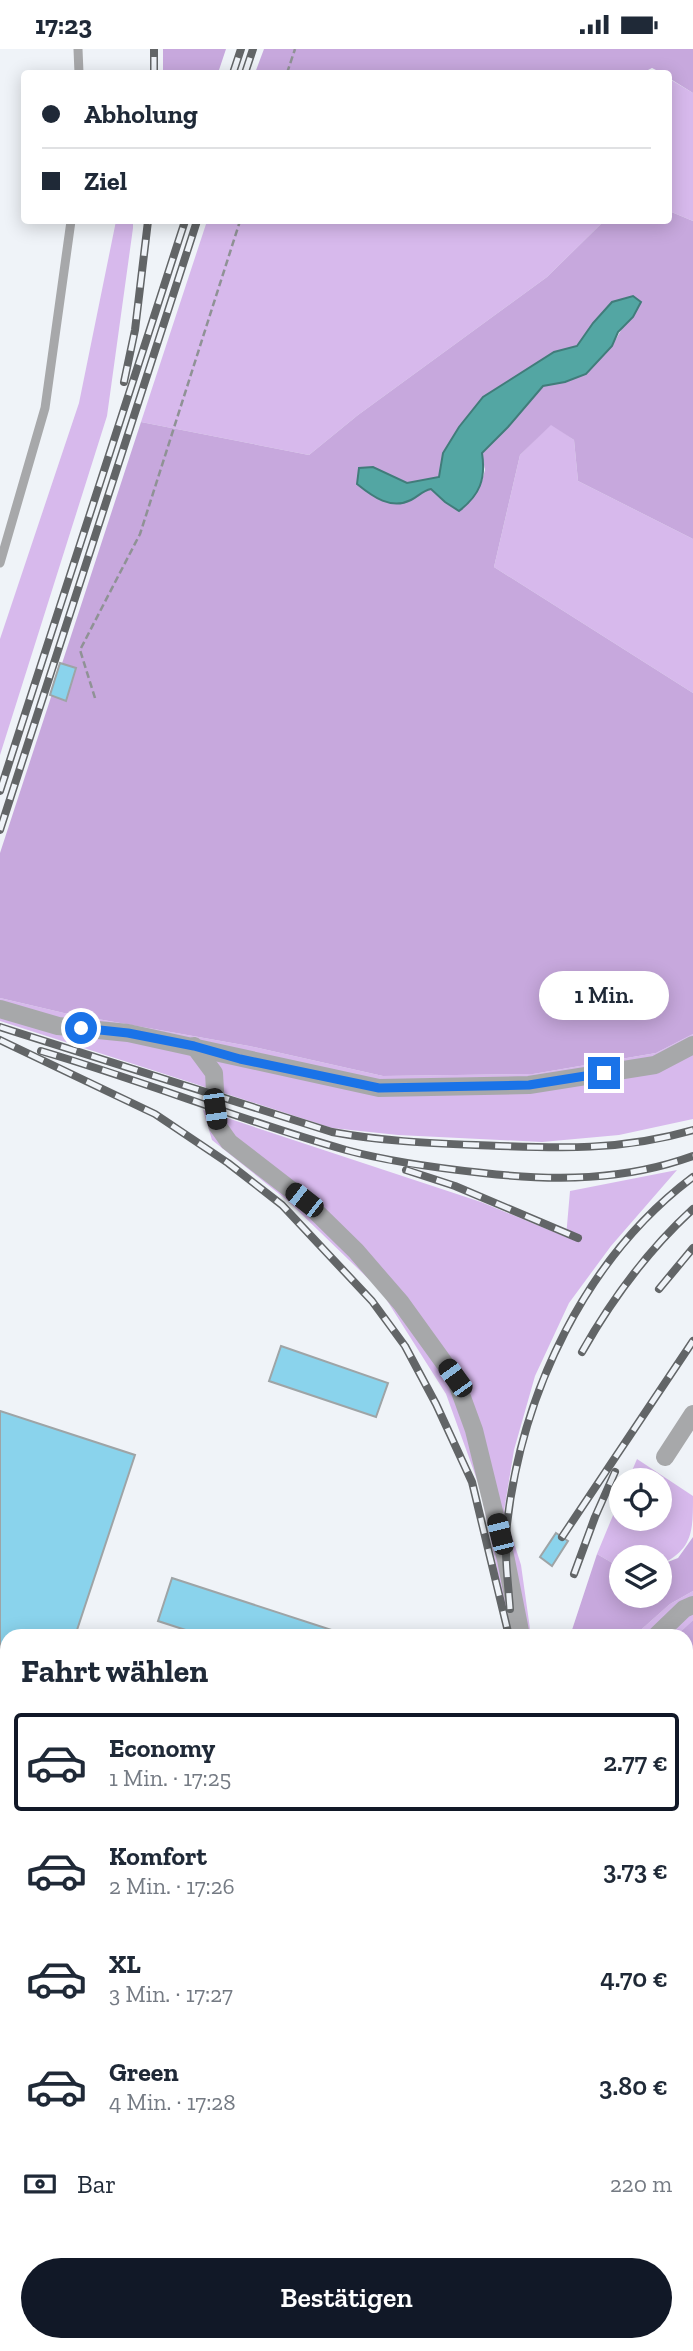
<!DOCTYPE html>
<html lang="de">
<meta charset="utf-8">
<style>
:root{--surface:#fff;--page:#f2f2f3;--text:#1f2937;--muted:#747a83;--line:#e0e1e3;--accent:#111827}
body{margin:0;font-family:"Zilla Slab",serif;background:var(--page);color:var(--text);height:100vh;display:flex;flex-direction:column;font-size:26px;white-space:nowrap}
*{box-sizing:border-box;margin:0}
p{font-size:23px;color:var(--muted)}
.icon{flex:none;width:38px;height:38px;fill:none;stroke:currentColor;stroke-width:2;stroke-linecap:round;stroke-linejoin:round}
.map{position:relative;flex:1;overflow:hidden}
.panel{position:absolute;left:0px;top:1580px;width:693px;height:723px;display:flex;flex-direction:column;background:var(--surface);border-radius:21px 21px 0 0;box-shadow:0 4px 18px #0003}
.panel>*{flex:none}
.top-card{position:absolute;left:21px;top:21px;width:651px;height:154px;border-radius:7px;box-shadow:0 4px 18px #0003;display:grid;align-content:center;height:154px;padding:0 21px;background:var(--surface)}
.fabs{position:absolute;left:609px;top:1419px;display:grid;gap:14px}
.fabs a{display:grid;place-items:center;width:63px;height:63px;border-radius:50%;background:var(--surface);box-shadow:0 4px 18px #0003;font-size:35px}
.end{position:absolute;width:32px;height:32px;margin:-16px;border:9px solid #1a73e8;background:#fff;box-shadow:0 0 0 4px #fff}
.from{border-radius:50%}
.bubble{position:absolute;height:49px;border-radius:24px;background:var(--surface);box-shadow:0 4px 18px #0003;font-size:23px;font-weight:600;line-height:49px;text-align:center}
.car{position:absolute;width:21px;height:42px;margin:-21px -10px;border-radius:9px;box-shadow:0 0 5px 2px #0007;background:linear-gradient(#222 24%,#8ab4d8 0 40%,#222 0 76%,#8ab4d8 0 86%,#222 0)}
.top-card b{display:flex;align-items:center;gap:24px;height:66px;font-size:26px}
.top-card b+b{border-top:2px solid var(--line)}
.top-card i{width:18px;height:18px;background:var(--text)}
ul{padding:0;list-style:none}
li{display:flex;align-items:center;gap:21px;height:98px;margin:0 14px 10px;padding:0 7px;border:4px solid transparent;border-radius:7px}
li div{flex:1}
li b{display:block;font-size:26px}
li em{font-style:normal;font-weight:600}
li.active{border-color:var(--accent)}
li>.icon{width:63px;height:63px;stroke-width:1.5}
h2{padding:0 21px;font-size:32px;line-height:84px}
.pay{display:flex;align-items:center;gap:18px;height:77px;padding:0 21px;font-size:26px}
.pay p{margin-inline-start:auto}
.button{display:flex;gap:14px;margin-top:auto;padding:14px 21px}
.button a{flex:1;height:80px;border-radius:42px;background:var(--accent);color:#fff;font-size:28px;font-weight:600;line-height:80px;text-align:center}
.status{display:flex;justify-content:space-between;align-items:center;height:49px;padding:0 35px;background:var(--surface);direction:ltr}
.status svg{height:19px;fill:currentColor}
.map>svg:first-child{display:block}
</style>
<div class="status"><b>17:23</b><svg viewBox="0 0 49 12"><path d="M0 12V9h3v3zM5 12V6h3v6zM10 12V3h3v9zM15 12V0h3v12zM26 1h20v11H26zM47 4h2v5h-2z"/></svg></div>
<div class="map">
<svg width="693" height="2302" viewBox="0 0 693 2302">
<rect width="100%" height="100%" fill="#eff3f8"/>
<g fill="#d7b9ec">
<polygon points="668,29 693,44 693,172 669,162"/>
<polygon points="116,172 133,172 133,179 107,367 0,706 0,590 79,354"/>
<polygon points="207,172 604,172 547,228 358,366 309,406 141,373"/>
<polygon points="551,375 574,391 578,432 693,490 693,644 494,518 520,406"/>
<polygon points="0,949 64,964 249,997 383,1027 533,1025 656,1004 693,985 693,1070 619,1086 542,1093 398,1086 332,1079 0,972"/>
<polygon points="203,1061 481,1153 566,1188 570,1142 677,1121 611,1197 569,1254 535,1327 514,1401 504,1462 521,1516 531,1587 511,1587 480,1439 446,1345 381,1242 288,1152 212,1091"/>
<path d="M637 1410 693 1447C693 1483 693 1500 660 1516V1508H621V1519L597 1505 621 1447V1470H660V1432L628 1431Z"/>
<polygon points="693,1542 693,1571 676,1587 634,1587 670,1555"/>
</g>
<g fill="#c7a8dd" fill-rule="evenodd">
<polygon points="163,0 226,0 218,24 163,24"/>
<polygon points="264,0 693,0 693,44 669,29 668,24 662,24 652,19 642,24 255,24"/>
<path d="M669 162 693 172V490L578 432 574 391 551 376 520 406 494 518 693 644V985L656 1004 533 1025 383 1027 249 997 64 964 0 949V804L141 373 309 406 358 366 547 228 604 172H668ZM593 274 624 276 612 297 586 325 565 333 543 337 508 378 482 405 485 421 481 435 445 453 431 440 421 443 414 450 373 418 407 434 439 428 443 404 483 348 554 303 577 297Z"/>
<polygon points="693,1488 693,1542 670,1555 634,1587 570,1587 597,1505 621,1519 621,1547 660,1547 660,1516 678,1509"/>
<polygon points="693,1571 693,1674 686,1676 686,1587 676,1587"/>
<polygon points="693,1743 693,2238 686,2225 686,1745"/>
<polygon points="7,1862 7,2296 662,2296 664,2302 0,2302 0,1863"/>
</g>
<g fill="#53a6a3" stroke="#417c7a" stroke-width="2">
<path d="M633 247 641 253 633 268 618 283 612 297 586 325 565 333 543 337 508 378 482 404C486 430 480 446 459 462L445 453 431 440C422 442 419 447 411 451 391 461 373 448 357 435L359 419 373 418 407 434 439 428 443 404 459 378 483 348 554 303 577 297 593 274 612 253Z"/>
<polygon points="0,1776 7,1776 7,1862 0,1863"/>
</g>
<g fill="#8ad3ec" stroke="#9ea4a6" stroke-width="2">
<polygon points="60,614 76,619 66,652 50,646"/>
<polygon points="281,1297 388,1334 376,1368 269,1332"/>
<polygon points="0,1362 135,1406 75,1587 7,1587 7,1757 0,1754"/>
<polygon points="556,1484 568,1492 552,1517 540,1508"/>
<polygon points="172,1529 350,1587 204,1587 158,1572"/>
</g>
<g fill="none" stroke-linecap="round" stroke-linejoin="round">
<g stroke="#8f9295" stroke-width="2.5" stroke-dasharray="7 3.5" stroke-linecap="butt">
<polyline points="287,24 295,0"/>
<polyline points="95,649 80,601 140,485 240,172"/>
</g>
<g stroke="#a7a8aa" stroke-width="9">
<polyline points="78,0 79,24"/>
<polyline points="0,514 45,359 71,172"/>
<polyline points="132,1587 134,1587"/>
</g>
<g stroke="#a7a8aa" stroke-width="18">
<polyline points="0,960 58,977 128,984 379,1039 529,1036 655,1016 693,996"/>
<polyline points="194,997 214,1024 217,1076 229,1093 304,1151 356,1202 401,1254 455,1329 474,1381 506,1511 521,1587"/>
<polyline points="665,1408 693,1365"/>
<polyline points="656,1587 684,1560 693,1556"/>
<polyline points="686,2249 693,2260"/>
</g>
<g stroke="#626567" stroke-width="8">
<g id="rail">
<polyline points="154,24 154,0"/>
<polyline points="233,24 241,0"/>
<polyline points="245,24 253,0"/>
<polyline points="124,333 135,281 148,172"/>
<polyline points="0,742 185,172"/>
<polyline points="0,781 197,172"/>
<path d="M0 978 332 1083C380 1092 427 1094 476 1096 553 1099 617 1103 693 1081"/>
<polyline points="0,991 155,1065 228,1114 282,1156 372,1252 405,1297 436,1355 472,1433 509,1587"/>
<path d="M41 1002C144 1032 243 1072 346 1101 390 1113 437 1119 483 1124 555 1132 624 1132 693 1107"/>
<polyline points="406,1121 455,1137 578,1189"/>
<polyline points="659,1240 693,1199"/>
<path d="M582 1303C612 1250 648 1201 693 1160"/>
<polyline points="562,1488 693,1292"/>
<polyline points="574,1525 595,1468 615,1423"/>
<path d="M510 1560C508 1532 504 1504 507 1475 522 1344 585 1209 693 1128"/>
<polyline points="674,2296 676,2302"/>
</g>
</g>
<use href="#rail" stroke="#eff3f8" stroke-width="5" stroke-dasharray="16" stroke-linecap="butt"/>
</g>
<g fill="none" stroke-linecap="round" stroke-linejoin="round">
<polyline stroke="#1a73e8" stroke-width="9" points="81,979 128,984 194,997 240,1010 379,1039 529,1036 604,1024"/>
</g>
</svg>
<div class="fabs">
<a><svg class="icon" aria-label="locate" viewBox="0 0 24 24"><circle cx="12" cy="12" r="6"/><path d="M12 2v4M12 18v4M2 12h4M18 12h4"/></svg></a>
<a><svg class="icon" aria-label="layers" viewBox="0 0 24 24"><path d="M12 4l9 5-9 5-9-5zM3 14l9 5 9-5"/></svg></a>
</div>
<i class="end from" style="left:81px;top:979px"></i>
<i class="end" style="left:604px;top:1024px"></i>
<div class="bubble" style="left:539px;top:922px;width:130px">1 Min.</div>
<i class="car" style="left:215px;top:1060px;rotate:172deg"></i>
<i class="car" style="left:304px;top:1151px;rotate:308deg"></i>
<i class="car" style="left:455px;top:1329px;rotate:324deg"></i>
<i class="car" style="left:500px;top:1485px;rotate:346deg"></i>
<div class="top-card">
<b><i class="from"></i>Abholung</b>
<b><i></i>Ziel</b>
</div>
<section class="panel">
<h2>Fahrt wählen</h2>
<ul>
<li class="active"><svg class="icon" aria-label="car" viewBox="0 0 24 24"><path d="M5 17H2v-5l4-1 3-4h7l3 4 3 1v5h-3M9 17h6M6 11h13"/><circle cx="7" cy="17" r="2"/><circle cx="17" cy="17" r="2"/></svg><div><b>Economy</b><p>1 Min. · 17:25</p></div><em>2.77 €</em></li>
<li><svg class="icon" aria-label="car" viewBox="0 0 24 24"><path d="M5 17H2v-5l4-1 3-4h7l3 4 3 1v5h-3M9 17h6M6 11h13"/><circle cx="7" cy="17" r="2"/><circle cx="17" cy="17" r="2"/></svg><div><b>Komfort</b><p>2 Min. · 17:26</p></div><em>3.73 €</em></li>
<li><svg class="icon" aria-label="car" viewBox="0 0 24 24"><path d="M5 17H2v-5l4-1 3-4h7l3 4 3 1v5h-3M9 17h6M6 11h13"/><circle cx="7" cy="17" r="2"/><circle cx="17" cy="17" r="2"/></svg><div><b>XL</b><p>3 Min. · 17:27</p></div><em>4.70 €</em></li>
<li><svg class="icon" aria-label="car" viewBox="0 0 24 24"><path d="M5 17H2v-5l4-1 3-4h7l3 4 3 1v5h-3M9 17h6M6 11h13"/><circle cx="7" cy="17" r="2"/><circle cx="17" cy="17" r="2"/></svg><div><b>Green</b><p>4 Min. · 17:28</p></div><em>3.80 €</em></li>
</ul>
<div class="pay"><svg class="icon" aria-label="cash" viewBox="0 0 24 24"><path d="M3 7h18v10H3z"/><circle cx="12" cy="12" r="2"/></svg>Bar<p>220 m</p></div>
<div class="button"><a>Bestätigen</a></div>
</section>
</div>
